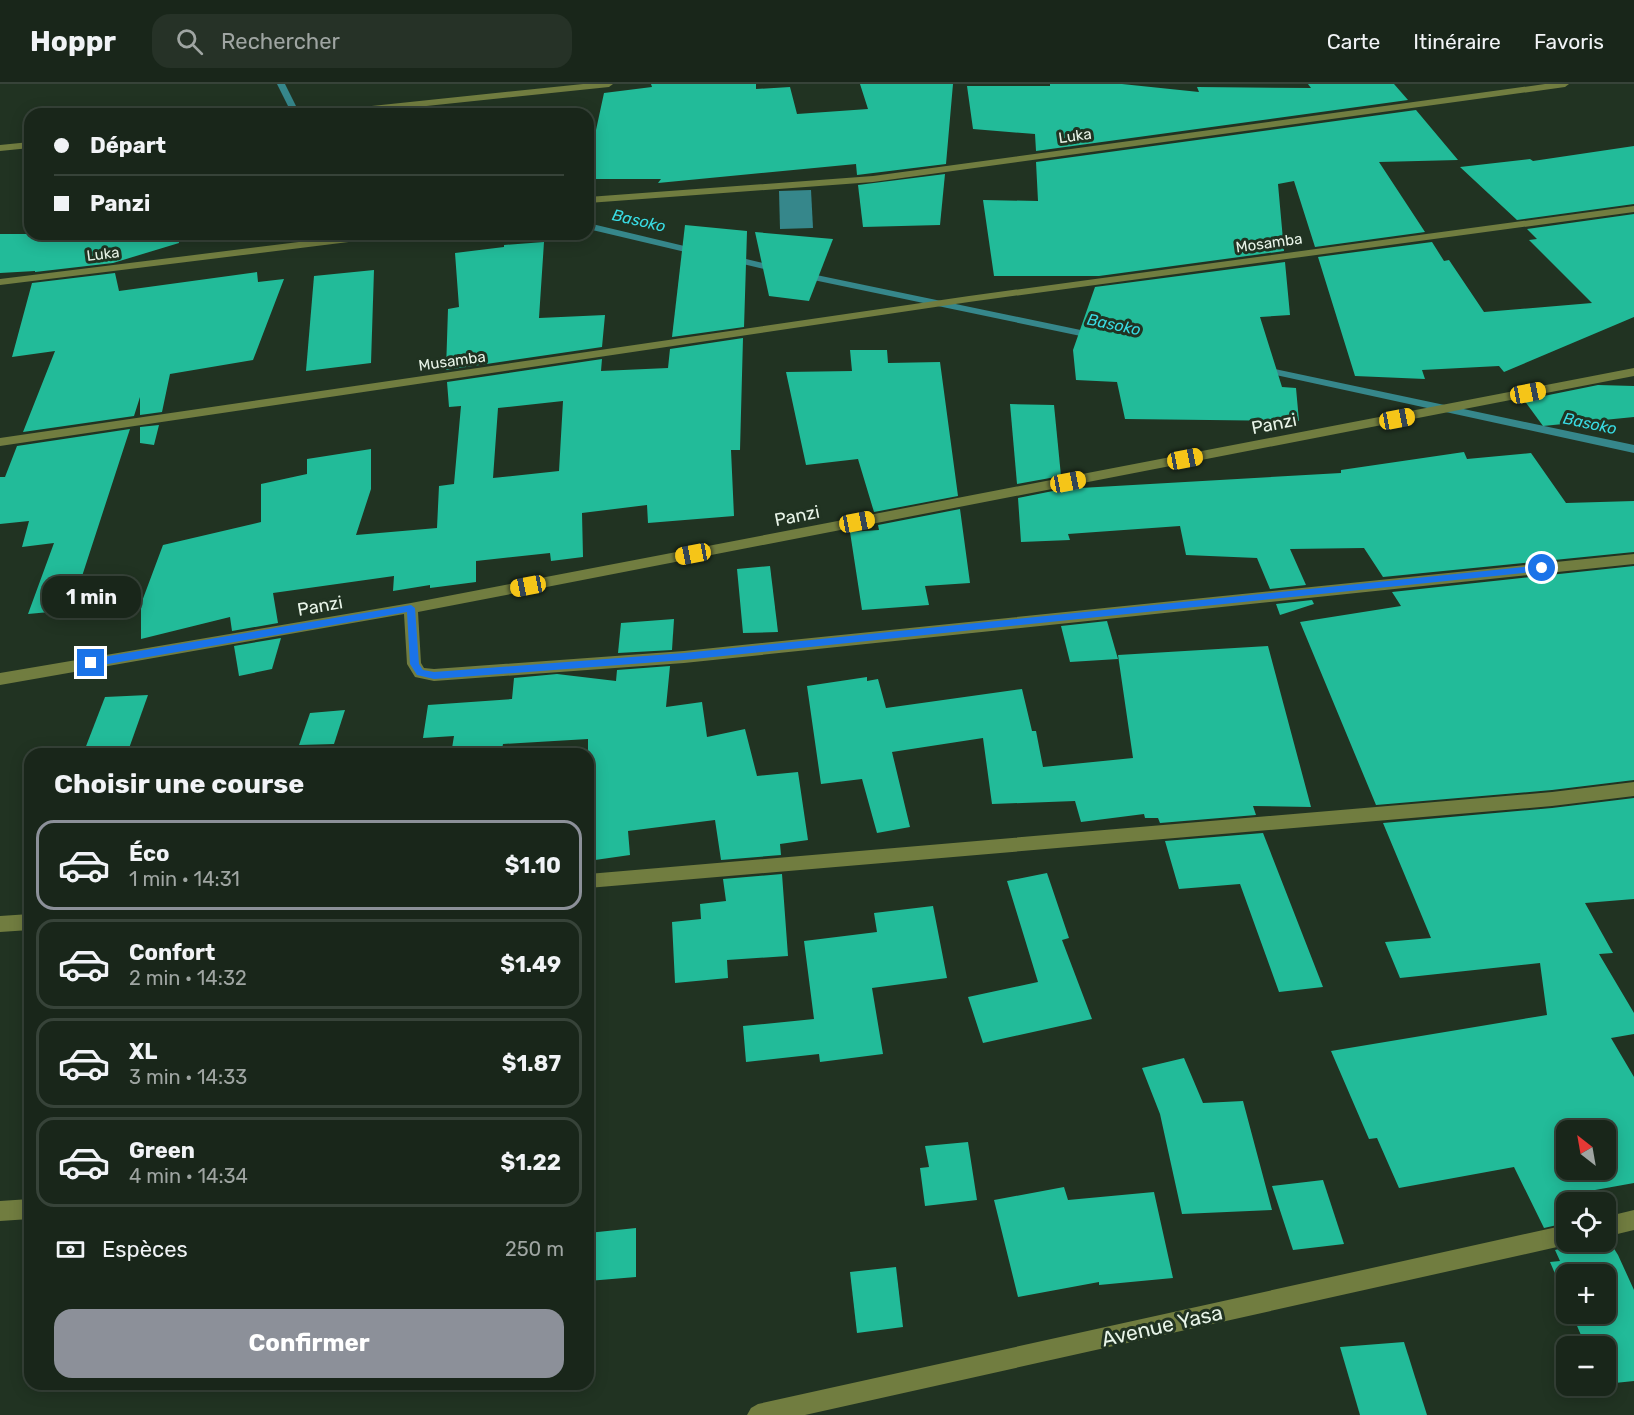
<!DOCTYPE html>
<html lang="fr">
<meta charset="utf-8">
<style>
:root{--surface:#19261a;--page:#263227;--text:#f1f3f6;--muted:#9fa5a2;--line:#374339;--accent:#8c9099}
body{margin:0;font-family:Rubik,sans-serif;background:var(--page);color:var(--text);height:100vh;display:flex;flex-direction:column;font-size:22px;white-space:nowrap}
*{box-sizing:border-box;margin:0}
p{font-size:20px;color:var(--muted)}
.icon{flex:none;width:33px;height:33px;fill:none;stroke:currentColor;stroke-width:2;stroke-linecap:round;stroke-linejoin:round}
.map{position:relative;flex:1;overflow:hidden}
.sheet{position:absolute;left:24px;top:664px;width:570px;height:642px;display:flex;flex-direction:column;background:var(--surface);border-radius:18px;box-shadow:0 3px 15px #0003,0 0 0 2px var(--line)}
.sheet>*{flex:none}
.guide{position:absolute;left:24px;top:24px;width:570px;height:132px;border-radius:18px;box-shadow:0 3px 15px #0003,0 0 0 2px var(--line);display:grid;align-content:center;height:132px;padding:0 30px;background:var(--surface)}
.needle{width:39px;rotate:329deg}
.fabs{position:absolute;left:1556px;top:1036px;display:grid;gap:12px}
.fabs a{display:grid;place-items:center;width:60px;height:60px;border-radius:12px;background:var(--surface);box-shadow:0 3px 15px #0003,0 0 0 2px var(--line);font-size:30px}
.end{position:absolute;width:27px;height:27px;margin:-14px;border:8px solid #1a73e8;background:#fff;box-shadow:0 0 0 3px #fff}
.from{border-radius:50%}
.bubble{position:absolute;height:42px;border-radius:18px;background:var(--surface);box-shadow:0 3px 15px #0003,0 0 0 2px var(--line);font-size:20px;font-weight:700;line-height:42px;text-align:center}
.car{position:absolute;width:18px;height:36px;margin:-18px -9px;border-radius:8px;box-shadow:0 0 4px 2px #0007;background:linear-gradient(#f5c518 24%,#345 0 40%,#f5c518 0 76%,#345 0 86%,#f5c518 0)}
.guide b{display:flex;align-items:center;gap:21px;height:57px;font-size:22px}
.guide b+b{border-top:2px solid var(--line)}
.guide i{width:15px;height:15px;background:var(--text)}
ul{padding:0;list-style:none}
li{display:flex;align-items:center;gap:18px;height:90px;margin:0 12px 9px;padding:0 18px;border:3px solid var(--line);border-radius:18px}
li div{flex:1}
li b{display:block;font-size:22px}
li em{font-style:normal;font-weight:700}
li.selected{border-color:var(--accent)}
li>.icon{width:54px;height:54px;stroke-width:1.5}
h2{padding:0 30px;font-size:27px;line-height:72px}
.pay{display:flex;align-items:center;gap:15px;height:66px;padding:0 30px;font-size:22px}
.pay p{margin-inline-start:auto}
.action{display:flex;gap:12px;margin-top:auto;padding:12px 30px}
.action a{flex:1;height:69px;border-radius:18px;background:var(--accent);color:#fff;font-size:24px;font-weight:700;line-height:69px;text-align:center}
header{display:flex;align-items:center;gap:36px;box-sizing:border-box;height:84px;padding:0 30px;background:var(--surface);border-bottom:2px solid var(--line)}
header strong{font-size:28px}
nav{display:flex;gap:33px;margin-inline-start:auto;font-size:21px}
.search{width:420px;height:54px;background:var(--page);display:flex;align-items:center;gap:15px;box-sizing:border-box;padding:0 21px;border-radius:18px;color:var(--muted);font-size:22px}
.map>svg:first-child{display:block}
</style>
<header>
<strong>Hoppr</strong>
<div class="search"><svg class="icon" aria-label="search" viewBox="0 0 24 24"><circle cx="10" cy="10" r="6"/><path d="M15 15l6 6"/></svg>Rechercher</div>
<nav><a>Carte</a><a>Itinéraire</a><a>Favoris</a></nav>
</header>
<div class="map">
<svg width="1634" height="1331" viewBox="0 0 1634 1331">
<rect width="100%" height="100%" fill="#213322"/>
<polygon fill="#36878b" points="811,106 813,144 780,145 779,107"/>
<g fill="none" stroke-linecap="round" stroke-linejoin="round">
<g fill="#36878b" fill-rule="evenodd">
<polygon points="277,0 285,0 300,30 292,30"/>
<polygon points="588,139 701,166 703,168 698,171 588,145"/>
<polygon points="729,171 784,184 786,186 781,189 726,176 726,172"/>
<polygon points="802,188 1095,249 1100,252 1095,255 799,193 799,189"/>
<polygon points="1261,282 1634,361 1634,369 1257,287 1256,285"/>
</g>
</g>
<g fill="#2b9" fill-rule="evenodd">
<polygon points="651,0 756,0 756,5 790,3 797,30 868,25 860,0 953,0 946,80 857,91 856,80 658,99 661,95 588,95 588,83 604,9 652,3"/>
<polygon points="1050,0 1122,0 1199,8 1197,3 1311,4 1308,0 1394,0 1408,16 1036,67 1035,50 973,45 967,2 1050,2"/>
<polygon points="1416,26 1458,76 1379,78 1425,148 1315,163 1294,97 1278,100 1284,167 1099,192 994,192 983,116 1038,117 1036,78"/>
<polygon points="1634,62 1634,120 1517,136 1460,83 1530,75 1533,77"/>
<polygon points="945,90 940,141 863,143 858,101"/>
<polygon points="1634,130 1634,233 1504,288 1499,282 1422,286 1425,295 1355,292 1318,173 1432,158 1444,177 1449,176 1484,228 1592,219 1529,156 1537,155 1527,145"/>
<polygon points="685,141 747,147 744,243 672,253"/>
<polygon points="755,148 833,155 809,217 769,212"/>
<polygon points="0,150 178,150 179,159 113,179 35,188 35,187 0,189"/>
<polygon points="544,158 539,234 605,231 602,263 446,286 448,225 459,223 455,169 504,163 504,161"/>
<polygon points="1285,178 1290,231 1260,233 1282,303 1296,304 1299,337 1125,335 1117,298 1076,296 1073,266 1095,203"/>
<polygon points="374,186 371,279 306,287 314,192"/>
<polygon points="257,188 258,198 284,195 253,276 170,290 162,328 140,331 140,313 134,332 23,348 55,267 12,273 32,199 115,189 119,207"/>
<path d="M743 254 740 366H731L734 432 648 439 647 421 582 429 583 473 551 477 550 469 476 477V498L430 504V501L393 507 394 492 273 509 278 539 232 547 230 533 141 555V520L163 461 261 438V400L307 390V375L371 365V405L356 451 437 444 439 402 454 400 461 322 449 323 447 298 602 275 601 287 668 284 670 265ZM563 317 559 387 493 394 498 324Z"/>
<polygon points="850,266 887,266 888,279 940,278 958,412 874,428 858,375 806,381 786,288 852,287"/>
<polygon points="1598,301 1634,302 1634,333 1543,342 1524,316"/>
<polygon points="1010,320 1054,321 1061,392 1017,400"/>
<polygon points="159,341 154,361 140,359 140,343"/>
<polygon points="130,345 71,526 28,530 54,459 22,463 29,437 0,440 0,393 5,393 17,362"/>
<polygon points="1464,368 1467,375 1531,369 1566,419 1634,417 1634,468 1383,493 1364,464 1290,465 1306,501 1270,505 1257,474 1186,471 1180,442 1068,450 1070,456 1021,458 1018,414 1063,405 1341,389 1341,386"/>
<polygon points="960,425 970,499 925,502 929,521 862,526 850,448 879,446 878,441"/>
<polygon points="770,482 778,548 743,549 737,485"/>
<polygon points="1634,482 1634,696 1552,706 1376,721 1300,538 1401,522 1392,508"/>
<polygon points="1312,516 1314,520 1280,531 1276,520"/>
<polygon points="674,535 672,566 618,569 621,539"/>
<polygon points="1107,537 1118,575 1070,578 1061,542"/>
<polygon points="281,554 272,585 239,592 234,562"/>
<polygon points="1268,562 1311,723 1253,722 1256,731 1160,739 1158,734 1145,734 1144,730 1081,738 1075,717 992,720 983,654 892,668 910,743 877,749 862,695 821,700 807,602 867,593 867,597 878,595 886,624 1022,605 1032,647 1036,647 1043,683 1133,674 1118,571"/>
<polygon points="670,582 666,623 702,618 707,653 745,645 757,692 798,688 808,756 780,760 781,771 721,776 715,736 628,747 630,771 588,777 588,655 503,660 501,670 451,670 454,652 423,654 428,621 512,615 514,594 557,590 616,597 617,586"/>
<polygon points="148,611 127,670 83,670 105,613"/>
<polygon points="345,626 334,660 299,661 310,629"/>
<path d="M1634 714V815L1585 819 1613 869 1599 870 1634 929V950L1611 954 1634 993V1099L1584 1108 1590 1119H1566V1139L1544 1144 1514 1083 1399 1104 1377 1054 1369 1055 1331 967 1547 931 1540 879 1400 894 1385 858 1431 854 1383 739 1552 724ZM1566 1047H1605V1086H1566Z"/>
<polygon points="1263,749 1323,903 1279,908 1240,800 1179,805 1165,757"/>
<polygon points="1047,789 1069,854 1062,856 1092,935 983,959 968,913 1038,898 1007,797"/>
<polygon points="782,790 788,872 727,876 728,894 675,899 672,838 701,835 700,820 726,817 723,795"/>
<polygon points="933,822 947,894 872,904 883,970 820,978 819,970 746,978 743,942 814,935 804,857 877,848 874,829"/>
<polygon points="1184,974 1203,1019 1243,1017 1272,1126 1182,1130 1160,1030 1142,984"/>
<polygon points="968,1058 977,1116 925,1122 920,1084 929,1083 925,1062"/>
<polygon points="1323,1096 1344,1160 1293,1166 1272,1102"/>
<polygon points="1064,1103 1068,1116 1154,1108 1173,1194 1099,1201 1099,1198 1018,1213 994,1116"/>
<polygon points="636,1144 636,1193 588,1197 588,1149"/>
<polygon points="1605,1155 1608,1155 1618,1171 1634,1206 1634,1297 1605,1300 1605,1263 1586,1263 1572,1230 1605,1230 1605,1191 1566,1191 1566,1215 1550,1178 1560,1177 1555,1166 1567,1163 1575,1158 1605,1158"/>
<polygon points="896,1183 903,1243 857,1249 850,1188"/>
<polygon points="1404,1258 1427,1331 1360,1331 1340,1263"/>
</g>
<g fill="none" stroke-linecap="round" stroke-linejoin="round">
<g fill="#717d40" fill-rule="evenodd">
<polygon points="583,0 613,0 609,3 350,30 319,30 324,27"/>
<polygon points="1545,0 1569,0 1565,3 873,98 588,119 588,113 873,92"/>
<polygon points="30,58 30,64 0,67 0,61"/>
<polygon points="1634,122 1634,128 969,218 0,362 0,354 969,212"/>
<polygon points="364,150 394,150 389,153 0,201 0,195"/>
<polygon points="1634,284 1634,292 418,528 421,579 424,584 434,585 684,567 1634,470 1634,480 684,579 434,597 415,593 407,580 404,530 0,601 0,589 411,519"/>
<polygon points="1634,698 1634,712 1552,722 588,804 588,790 1552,708"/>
<polygon points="30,830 30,846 0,848 0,832"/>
<polygon points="30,1115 30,1135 0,1137 0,1117"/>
<polygon points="1634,1126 1634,1146 1605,1153 1605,1133"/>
<polygon points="1566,1141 1566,1158 1573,1158 1566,1161 805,1331 747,1331 751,1324 758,1320"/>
</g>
</g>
<polygon fill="#1a73e8" points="1542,481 1546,484 1542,487 684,576 434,595 417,591 410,580 407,528 91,583 87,579 91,575 411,521 415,524 419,580 423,586 434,588 684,569"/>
<g text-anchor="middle" stroke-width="6" stroke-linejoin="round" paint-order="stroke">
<g font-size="15" fill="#e8f4e8" stroke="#213322">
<text transform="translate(1075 52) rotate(-8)" y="5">Luka</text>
<text transform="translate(1269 159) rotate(-8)" y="5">Mosamba</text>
<text transform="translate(103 170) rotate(-7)" y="5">Luka</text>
<text transform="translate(452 277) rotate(-8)" y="5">Musamba</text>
</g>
<g font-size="16" font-style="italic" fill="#39dce4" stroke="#213322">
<text transform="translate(639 136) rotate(13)" y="6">Basoko</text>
<text transform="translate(1114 240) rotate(12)" y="6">Basoko</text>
<text transform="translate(1590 339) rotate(12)" y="6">Basoko</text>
</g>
<g font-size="18" fill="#e8f4e8" stroke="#213322">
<text transform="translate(1274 340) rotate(-11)" y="6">Panzi</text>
<text transform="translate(797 432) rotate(-11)" y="6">Panzi</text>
<text transform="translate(320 522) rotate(-10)" y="6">Panzi</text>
</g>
<g font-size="21" fill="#e8f4e8" stroke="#213322">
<text transform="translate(1162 1242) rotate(-13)" y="7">Avenue Yasa</text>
</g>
</g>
</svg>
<div class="fabs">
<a><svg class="needle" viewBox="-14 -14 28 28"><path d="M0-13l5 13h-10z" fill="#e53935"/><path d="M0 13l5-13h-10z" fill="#9fa5a2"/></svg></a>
<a><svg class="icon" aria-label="locate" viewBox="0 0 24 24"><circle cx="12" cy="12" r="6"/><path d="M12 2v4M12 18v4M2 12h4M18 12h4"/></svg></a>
<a>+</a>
<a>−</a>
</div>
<i class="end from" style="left:1542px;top:484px"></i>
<i class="end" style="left:91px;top:579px"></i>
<div class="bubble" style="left:42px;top:492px;width:99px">1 min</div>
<i class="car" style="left:1528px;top:309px;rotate:79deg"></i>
<i class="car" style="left:1397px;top:335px;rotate:79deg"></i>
<i class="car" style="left:1185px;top:375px;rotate:79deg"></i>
<i class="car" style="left:1068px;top:398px;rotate:79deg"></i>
<i class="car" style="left:857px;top:438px;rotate:79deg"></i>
<i class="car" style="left:693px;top:470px;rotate:259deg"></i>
<i class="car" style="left:528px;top:502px;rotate:259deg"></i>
<div class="guide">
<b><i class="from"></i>Départ</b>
<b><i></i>Panzi</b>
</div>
<section class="sheet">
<h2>Choisir une course</h2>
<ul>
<li class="selected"><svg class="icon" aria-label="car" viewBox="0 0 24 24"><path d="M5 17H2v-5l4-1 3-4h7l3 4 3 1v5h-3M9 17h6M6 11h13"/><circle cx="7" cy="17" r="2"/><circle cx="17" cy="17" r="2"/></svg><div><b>Éco</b><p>1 min · 14:31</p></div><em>$1.10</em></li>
<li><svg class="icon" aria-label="car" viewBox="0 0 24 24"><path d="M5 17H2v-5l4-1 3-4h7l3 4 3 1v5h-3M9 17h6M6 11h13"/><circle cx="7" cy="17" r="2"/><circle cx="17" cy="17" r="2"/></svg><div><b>Confort</b><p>2 min · 14:32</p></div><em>$1.49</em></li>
<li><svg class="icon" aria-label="car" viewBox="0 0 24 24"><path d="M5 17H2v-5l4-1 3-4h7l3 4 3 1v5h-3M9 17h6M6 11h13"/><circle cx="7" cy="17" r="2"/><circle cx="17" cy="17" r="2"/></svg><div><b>XL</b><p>3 min · 14:33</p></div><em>$1.87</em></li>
<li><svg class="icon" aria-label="car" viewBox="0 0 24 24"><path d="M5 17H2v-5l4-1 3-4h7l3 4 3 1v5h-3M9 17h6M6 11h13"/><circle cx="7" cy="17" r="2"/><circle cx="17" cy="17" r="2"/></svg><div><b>Green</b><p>4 min · 14:34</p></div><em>$1.22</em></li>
</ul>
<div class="pay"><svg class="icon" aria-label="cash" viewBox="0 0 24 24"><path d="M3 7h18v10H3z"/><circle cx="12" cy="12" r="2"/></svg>Espèces<p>250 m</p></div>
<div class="action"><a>Confirmer</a></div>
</section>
</div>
